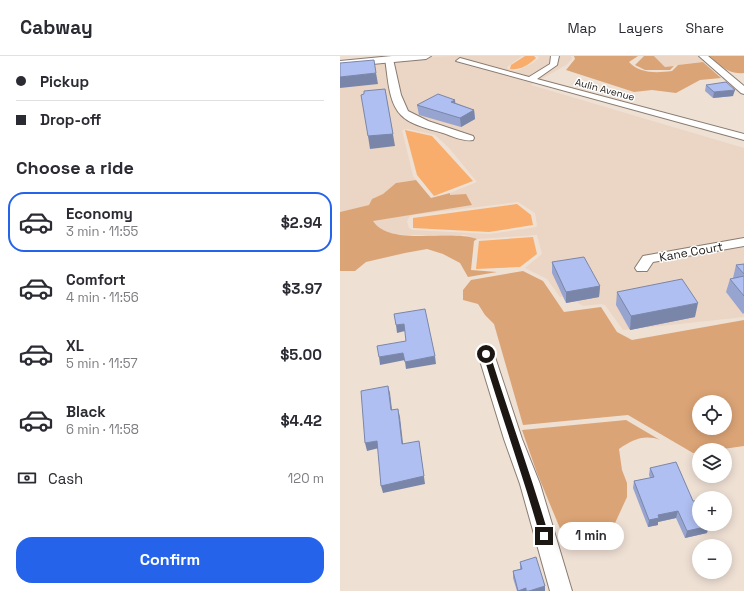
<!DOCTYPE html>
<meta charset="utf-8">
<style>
:root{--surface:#fff;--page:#f2f2f3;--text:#2b2b33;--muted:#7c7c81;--line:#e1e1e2;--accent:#2563eb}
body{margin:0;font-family:"Space Grotesk",sans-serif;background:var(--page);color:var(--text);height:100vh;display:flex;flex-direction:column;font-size:15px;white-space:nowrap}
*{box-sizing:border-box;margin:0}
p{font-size:13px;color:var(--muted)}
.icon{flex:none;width:22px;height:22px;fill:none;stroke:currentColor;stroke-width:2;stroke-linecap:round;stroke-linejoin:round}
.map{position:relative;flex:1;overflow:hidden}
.side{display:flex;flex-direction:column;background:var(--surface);width:340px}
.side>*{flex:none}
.banner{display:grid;align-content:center;height:88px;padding:0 16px;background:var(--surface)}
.fabs{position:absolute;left:352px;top:339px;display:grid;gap:8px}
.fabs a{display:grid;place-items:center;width:40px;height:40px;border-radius:50%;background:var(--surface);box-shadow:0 2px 10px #0003;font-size:20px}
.end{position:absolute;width:18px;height:18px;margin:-9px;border:5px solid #1c1713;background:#fff;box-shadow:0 0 0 2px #fff}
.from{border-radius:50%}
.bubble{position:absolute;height:28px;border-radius:14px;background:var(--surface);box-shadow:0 2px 10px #0003;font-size:13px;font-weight:700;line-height:28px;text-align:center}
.banner b{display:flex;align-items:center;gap:14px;height:38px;font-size:15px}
.banner b+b{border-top:1px solid var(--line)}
.banner i{width:10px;height:10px;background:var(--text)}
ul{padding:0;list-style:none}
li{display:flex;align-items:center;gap:12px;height:60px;margin:0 8px 6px;padding:0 8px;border:2px solid transparent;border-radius:16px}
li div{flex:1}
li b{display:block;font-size:15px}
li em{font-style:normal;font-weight:700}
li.current{border-color:var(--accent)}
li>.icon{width:36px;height:36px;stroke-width:1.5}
h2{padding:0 16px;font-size:18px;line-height:48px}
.pay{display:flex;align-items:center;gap:10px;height:44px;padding:0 16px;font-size:15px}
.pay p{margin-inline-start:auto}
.action{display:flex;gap:8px;margin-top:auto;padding:8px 16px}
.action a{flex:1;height:46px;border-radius:16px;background:var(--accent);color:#fff;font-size:16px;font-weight:700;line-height:46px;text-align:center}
header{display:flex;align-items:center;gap:24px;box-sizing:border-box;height:56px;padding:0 20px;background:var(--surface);border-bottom:1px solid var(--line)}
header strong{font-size:19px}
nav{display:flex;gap:22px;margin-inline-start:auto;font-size:14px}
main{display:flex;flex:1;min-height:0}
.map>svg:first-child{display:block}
</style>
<header>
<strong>Cabway</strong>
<nav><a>Map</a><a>Layers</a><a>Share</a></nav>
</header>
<main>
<section class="side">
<div class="banner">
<b><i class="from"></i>Pickup</b>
<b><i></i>Drop-off</b>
</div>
<h2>Choose a ride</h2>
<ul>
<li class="current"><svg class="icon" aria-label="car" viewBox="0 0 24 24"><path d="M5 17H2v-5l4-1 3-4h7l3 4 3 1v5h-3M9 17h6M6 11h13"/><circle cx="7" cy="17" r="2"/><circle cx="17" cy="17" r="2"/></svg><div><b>Economy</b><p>3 min · 11:55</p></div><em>$2.94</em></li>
<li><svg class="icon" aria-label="car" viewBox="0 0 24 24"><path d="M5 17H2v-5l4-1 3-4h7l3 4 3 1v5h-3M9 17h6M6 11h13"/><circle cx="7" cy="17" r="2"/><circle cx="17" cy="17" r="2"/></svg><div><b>Comfort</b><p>4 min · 11:56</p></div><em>$3.97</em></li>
<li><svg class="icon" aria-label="car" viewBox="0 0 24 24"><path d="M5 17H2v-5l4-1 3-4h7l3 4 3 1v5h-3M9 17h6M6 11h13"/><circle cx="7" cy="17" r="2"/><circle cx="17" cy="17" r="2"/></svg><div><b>XL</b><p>5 min · 11:57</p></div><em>$5.00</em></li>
<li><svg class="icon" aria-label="car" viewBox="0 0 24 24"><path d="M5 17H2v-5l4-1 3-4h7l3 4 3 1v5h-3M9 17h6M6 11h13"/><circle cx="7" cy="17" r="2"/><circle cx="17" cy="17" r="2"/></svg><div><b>Black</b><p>6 min · 11:58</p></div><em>$4.42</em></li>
</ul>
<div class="pay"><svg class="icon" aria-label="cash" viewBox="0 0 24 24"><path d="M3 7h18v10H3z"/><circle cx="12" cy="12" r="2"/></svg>Cash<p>120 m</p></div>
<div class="action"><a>Confirm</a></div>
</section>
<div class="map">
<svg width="404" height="535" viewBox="0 0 404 535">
<rect width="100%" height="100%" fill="#efe0d4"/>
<g fill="#ebd5c4" fill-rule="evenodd">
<path d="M115 0H182L167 11 168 13 176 15 193 7 199 2 198 0H211L209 9 189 22 120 4 115 6 194 27 191 29 404 92V183L303 202 295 214 305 217 313 206 404 190V261L283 274 265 249 261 248 243 250 227 240 220 241 207 223 185 212 202 198 197 179 137 183 126 179H65L48 177 37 171 33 165 110 139V137L137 126 109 92 95 79 68 73 62 74 73 120 76 124 56 127 43 138 32 143 29 149 0 156V9L78 1ZM178 146 195 157 197 169 196 171 150 178 72 174 69 172 67 166 69 161 73 159Z"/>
<polygon points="218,0 231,0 232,3 226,9 198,25 195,24 216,9 219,6"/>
<polygon points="314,0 359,0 366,5 325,11"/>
</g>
<g fill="#dba476" fill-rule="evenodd">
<path d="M234 0H298L289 6C300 18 317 17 332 15L338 9 363 6 381 22 360 24 336 37 312 34 294 36 226 14 235 3Z"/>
<polygon points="304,0 314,0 325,11 334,10 330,14 305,14 295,9"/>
<path d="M369 0H404V17C388 19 381 9 369 0Z"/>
<path d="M76 124 91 142 110 137V139L126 138 132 149 33 165C50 191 109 173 137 183L134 185 131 214 157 216 128 221 120 207 103 198 87 193 65 197 26 206 15 215H0V156L29 149 32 143 43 138 56 127Z"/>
<path d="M183 215 203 225 224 256 261 251 277 276 292 284 404 264V390L376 394H359V396L353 397 288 359 183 369 154 268 145 259 138 248 123 244V234L131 224ZM359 346H385V372H359Z"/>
<path d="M286 364 320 384C304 378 292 384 279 393L282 414 287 427V441L270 478 224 482 197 417 182 374Z"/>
</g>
<g fill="#f8ad6c">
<path d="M185 0H194L196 2C190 8 179 15 170 13L171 9Z"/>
<polygon points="65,74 92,80 133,125 94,140 77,119"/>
<polygon points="177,148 191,159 193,169 149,176 73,172 73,162"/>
<polygon points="193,181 197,198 180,211 136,213 139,185"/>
</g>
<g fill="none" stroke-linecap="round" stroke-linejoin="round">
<g stroke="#897b70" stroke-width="2">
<g id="minor">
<polygon points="211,0 219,0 217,9 197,23 404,78 404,84 116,5 120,2 189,21 210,8"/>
<polygon points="359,0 368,0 404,30 404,38 401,37"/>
<path d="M46 1H49L53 3 61 39 68 55 88 65 133 80 134 82 133 84C124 86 112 80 103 77 90 73 70 69 61 59 48 46 48 20 45 3Z"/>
<polygon points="404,182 404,190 313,206 307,215 297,215 295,212 303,200"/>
<polygon points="146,292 152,294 154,298 182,383 200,428 232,535 210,535 180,428 164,383 138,298 140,294"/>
</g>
</g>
<g stroke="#897b70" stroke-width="2">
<polygon id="major" points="52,0 91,0 86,3 0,11 0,5"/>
</g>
<use href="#minor" fill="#fff" fill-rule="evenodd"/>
<use href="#major" fill="#fff" fill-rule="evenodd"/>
</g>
<g fill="#96a4cf">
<polygon points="366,29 393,40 373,42 365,35"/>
<polygon points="116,47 134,54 135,63 121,71 79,59 77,49"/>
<polygon points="212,206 260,230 259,241 226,247 212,217"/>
<polygon points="404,208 404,257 403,258 386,236 390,223 393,222 396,209"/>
<polygon points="277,236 355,261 290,274 276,249"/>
<polygon points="310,412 367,477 345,482 336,462 318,466 318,469 308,471 293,432 294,425 310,422 309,419"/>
<polygon points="180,506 205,535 177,535 173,522 173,515 180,513"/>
</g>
<g fill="#7a86a9">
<polygon points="36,17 38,28 0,32 0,21"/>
<polygon points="45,33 55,90 30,93 28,80"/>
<polygon points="395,34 393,40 373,42 374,36"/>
<polygon points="115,44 116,53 111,46"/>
<polygon points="134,54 135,63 121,71 120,62"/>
<polygon points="260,230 259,241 226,247 226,236"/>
<polygon points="358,247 355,261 290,274 291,260"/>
<polygon points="64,268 65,275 57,277 56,269"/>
<polygon points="63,297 65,304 40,309 39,301"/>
<polygon points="95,300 96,308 66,313 65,306"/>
<polygon points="48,330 50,337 53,362 51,354"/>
<polygon points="58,353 60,361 64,396 62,388"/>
<polygon points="37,385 39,392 27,395 25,387"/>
<polygon points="79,385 85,428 43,437 41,430"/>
<polygon points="338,455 336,462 318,466 318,469 308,471 309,464 318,459"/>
<polygon points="369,470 367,477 345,482 347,475"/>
<polygon points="205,530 205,535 189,535"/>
<polygon points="186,532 186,535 178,535"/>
</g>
<g fill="#afbff1" stroke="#7a86a9">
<polygon points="34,4 36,17 0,21 0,7"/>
<polygon points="386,26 395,34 374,36 366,29"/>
<polygon points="45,33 53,78 28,80 21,39 24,38 24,35"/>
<polygon points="98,38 115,44 111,46 134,54 120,62 77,49"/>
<polygon points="244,201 260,230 226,236 212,206"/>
<polygon points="404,208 404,218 396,209"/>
<polygon points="404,220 404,240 390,223"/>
<polygon points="342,223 358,247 291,260 277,236"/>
<polygon points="85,253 95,300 65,306 63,297 39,301 37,290 66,285 64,268 56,269 54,258"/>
<polygon points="48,330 51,354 58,353 62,388 79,385 84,420 41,430 37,385 25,387 21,335"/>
<polygon points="336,406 353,445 357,445 359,448 359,468 368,468 369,470 347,475 338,455 318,459 319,462 309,464 294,425 314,421 310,412"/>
<polygon points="196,501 205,530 189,535 186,535 186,532 178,535 173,515 182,513 180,506"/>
</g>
<path fill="#1c1713" d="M144 296 150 298C169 359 191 419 209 480L204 484 200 480C183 419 161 359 143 298Z"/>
<g text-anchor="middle" stroke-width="3" stroke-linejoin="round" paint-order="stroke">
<g font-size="10" fill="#1c1713" stroke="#fff">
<text transform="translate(265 33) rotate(15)" y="4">Aulin Avenue</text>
</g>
<g font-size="12" fill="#1c1713" stroke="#fff">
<text transform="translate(351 196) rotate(-10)" y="4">Kane Court</text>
</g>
</g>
</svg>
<div class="fabs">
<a><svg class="icon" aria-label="locate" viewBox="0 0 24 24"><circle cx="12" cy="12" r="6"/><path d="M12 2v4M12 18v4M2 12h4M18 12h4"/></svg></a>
<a><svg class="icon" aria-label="layers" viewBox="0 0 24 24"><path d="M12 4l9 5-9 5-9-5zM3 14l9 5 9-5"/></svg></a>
<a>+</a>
<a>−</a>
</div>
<i class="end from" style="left:146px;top:298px"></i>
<i class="end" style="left:204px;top:480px"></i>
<div class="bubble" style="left:218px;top:466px;width:66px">1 min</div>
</div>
</main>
